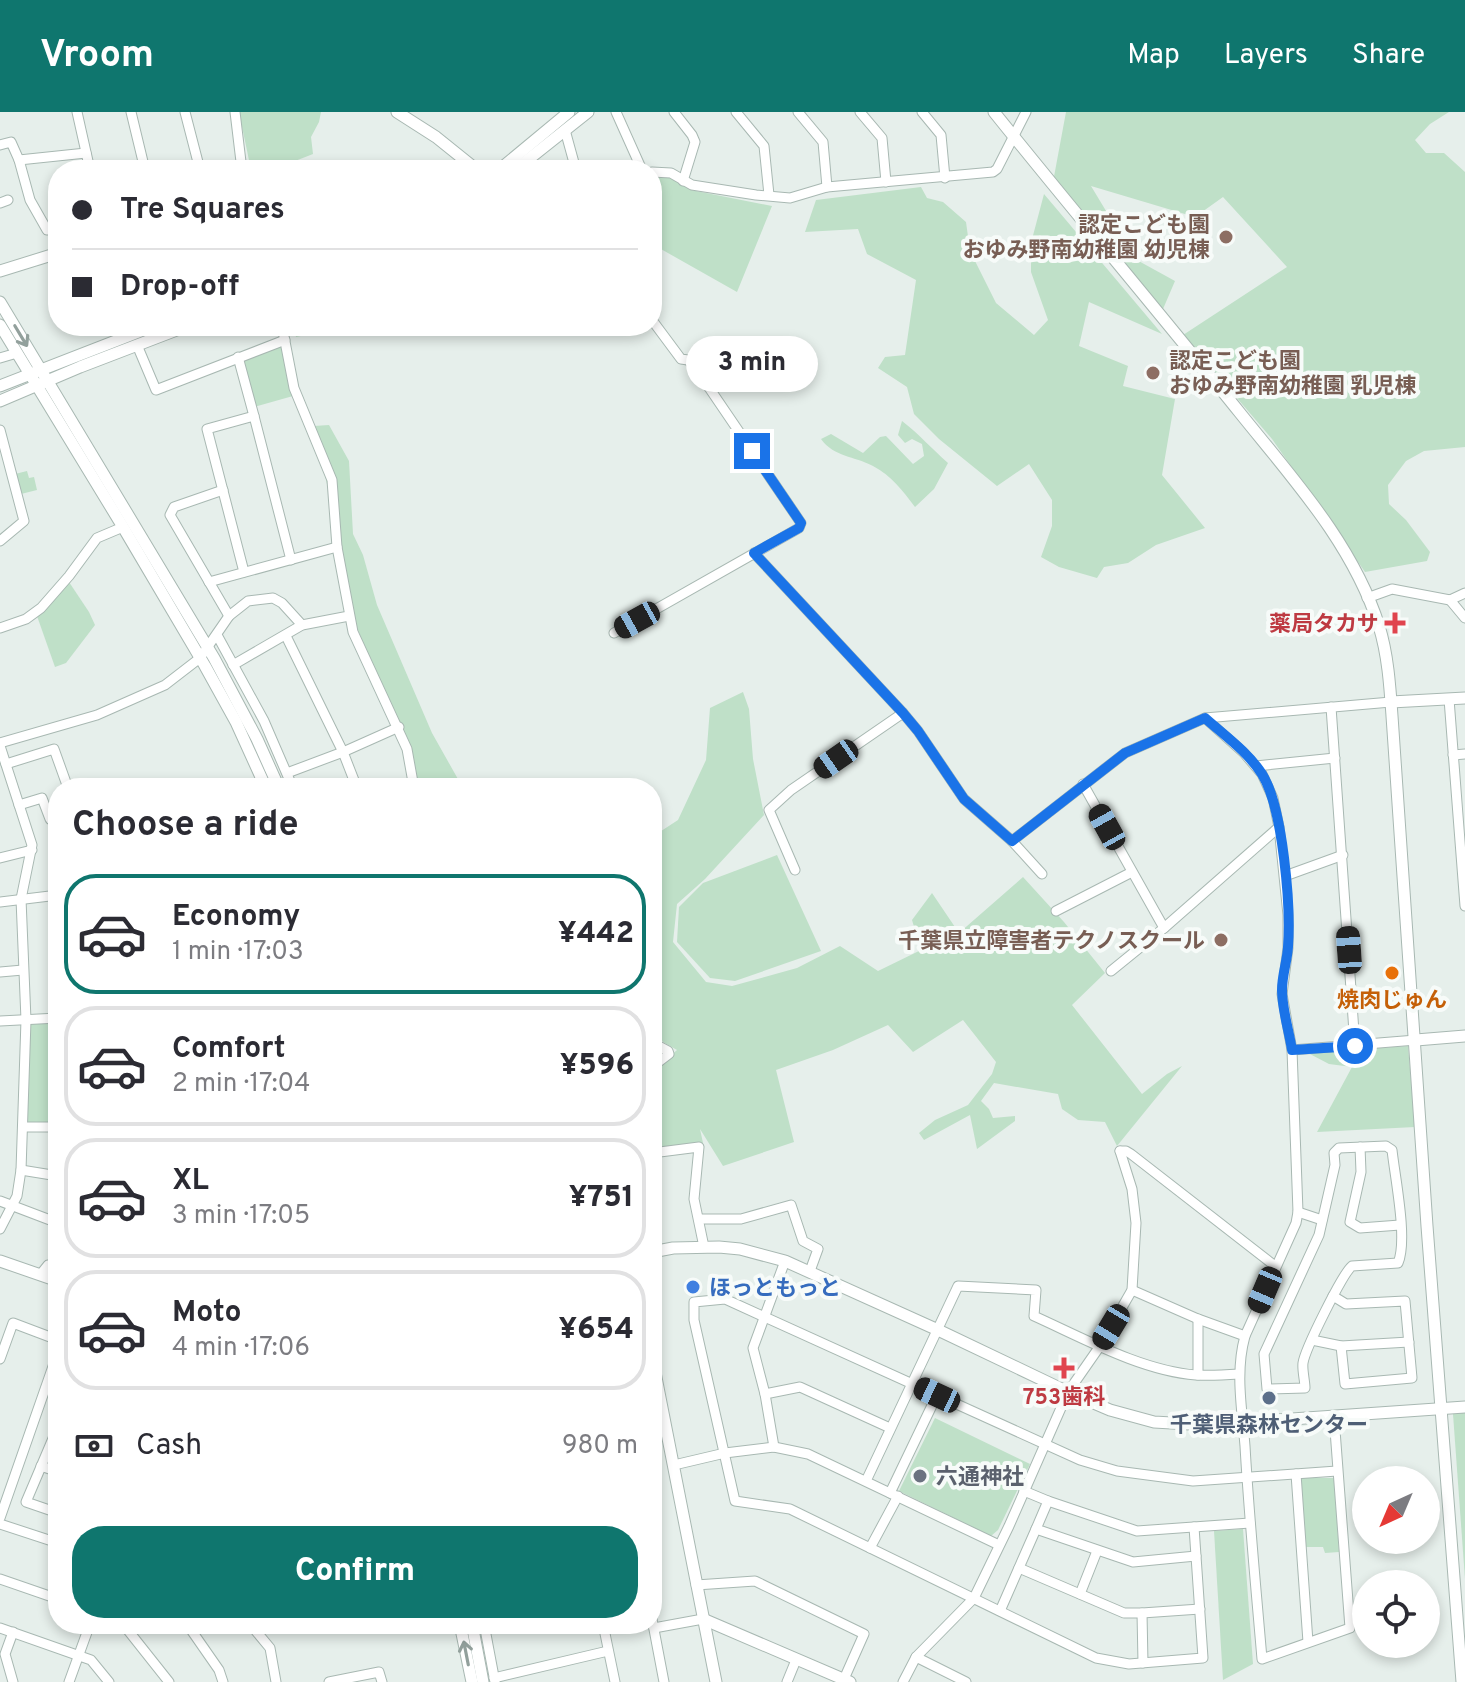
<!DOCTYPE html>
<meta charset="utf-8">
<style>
:root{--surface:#fff;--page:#f2f2f3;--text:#2b2b33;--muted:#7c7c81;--line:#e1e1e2;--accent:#0f766e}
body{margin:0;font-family:Overpass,"Noto Sans JP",sans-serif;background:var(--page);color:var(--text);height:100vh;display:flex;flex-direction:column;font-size:30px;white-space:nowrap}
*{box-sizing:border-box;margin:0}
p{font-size:26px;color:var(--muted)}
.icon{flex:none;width:44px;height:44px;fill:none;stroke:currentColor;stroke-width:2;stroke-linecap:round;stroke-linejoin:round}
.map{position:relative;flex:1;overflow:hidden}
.details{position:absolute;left:48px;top:666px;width:614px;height:856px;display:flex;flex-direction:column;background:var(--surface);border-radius:32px;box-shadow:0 4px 12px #0003}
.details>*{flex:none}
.guide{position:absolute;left:48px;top:48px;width:614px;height:176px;border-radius:32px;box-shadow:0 4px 12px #0003;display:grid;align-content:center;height:176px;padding:0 24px;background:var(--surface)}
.needle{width:52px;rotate:224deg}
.tools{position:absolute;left:1352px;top:1354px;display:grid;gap:16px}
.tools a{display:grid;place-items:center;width:88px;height:88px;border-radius:50%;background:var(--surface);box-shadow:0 4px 12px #0003;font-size:40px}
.end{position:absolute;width:36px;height:36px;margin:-18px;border:10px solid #1a73e8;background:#fff;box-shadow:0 0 0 4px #fff}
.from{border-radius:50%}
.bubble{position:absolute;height:56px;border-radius:28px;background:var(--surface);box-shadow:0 4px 12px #0003;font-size:26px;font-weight:800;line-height:56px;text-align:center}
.car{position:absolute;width:24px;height:48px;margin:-24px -12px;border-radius:10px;box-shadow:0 0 6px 2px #0007;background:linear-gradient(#222 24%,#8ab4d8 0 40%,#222 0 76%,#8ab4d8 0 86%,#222 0)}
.guide b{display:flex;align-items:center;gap:28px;height:76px;font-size:30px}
.guide b+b{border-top:2px solid var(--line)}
.guide i{width:20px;height:20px;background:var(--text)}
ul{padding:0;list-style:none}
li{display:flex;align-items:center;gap:24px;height:120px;margin:0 16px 12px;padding:0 8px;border:4px solid var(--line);border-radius:32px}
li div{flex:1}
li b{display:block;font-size:30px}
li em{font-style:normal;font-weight:800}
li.selected{border-color:var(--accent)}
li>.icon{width:72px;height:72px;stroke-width:1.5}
h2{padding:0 24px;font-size:36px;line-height:96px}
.pay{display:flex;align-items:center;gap:20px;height:88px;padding:0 24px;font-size:30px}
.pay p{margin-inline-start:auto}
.action{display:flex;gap:16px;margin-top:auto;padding:16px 24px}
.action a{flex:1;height:92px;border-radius:32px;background:var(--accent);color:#fff;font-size:32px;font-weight:800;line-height:92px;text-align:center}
header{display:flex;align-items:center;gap:48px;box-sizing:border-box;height:112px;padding:0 40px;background:var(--accent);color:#fff}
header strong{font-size:38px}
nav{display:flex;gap:44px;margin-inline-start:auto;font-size:28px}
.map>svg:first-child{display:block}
</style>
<header>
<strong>Vroom</strong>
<nav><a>Map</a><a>Layers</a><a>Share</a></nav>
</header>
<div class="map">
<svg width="1465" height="1570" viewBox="0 0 1465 1570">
<rect width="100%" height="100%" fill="#e6efeb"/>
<g fill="#bfe0c8">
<polygon points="239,0 321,0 319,10 311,25 313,42 272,58 251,58"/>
<polygon points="1066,0 1449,0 1430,12 1415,28 1426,41 1444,41 1465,60 1465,335 1424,339 1406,349 1388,373 1389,392 1406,408 1430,440 1427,449 1365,460 1272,327 1183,223 1287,155 1223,85 1195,105 1091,74 1135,147 1175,169 1163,197 1053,70"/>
<polygon points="652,64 669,65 691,78 772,94 737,180 652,132"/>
<polygon points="921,75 927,86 943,90 966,110 970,139 996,191 1034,223 1048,208 1031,160 1031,131 1044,82 1162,222 1089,190 1079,234 1128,254 1123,274 1175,287 1162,363 1205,416 1156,433 1128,451 1104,455 1097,466 1059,455 1041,445 1052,414 1052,388 1029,352 997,374 939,327 914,302 907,275 878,256 885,245 905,243 916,168 867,142 858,117 805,120 816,88"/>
<polygon points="294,214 349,214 296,225"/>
<polygon points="282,233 288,271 293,284 254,295 243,248"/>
<path d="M902 309C919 322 932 337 948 351L934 377 915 395C902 378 892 364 873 354 854 344 834 345 821 327L831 322 863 341 880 325 886 324 913 352 924 344 922 332 912 327 905 331 898 323Z"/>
<polygon points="329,313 349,349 353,422 363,443 377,493 432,621 463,676 416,676 381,575 345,486 335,408 314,314"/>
<polygon points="27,359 29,366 34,365 37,378 21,382 15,362"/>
<polygon points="69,470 89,500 95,513 66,551 55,555 37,504"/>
<polygon points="743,580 749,597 753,647 764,703 705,767 677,792 673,830 706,870 732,874 797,856 840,834 878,859 921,838 912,808 932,781 959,821 1023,765 1064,810 1105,861 1072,893 1142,982 1167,962 1182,954 1117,1034 1105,1010 1078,1008 1062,997 1058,982 994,971 981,989 989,997 993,1006 1015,1004 1015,1009 977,1037 970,1003 924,1028 919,1021 935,1008 968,993 992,962 996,950 963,908 913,940 888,913 833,938 776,958 794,1030 723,1054 700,1017 703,1031 652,1037 652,960 677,938 663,930 652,915 652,725 678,708 706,648 710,596"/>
<polygon points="777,743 821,839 735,869 710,866 677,830 679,795 703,771"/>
<polygon points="58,910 58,1011 24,1010 28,912"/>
<polygon points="1408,934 1415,1015 1317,1020 1352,955 1329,952 1308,941"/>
<polygon points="1465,1300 1465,1467 1453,1302"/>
<polygon points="935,1306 1030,1352 998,1418 991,1424 899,1379"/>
<polygon points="1300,1366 1334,1366 1339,1440 1325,1441 1323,1435 1304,1435"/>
<polygon points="1243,1417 1253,1552 1223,1568 1214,1419"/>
</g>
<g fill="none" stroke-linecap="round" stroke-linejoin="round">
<g stroke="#a8b8b2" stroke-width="11">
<g id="minor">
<polyline points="77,0 90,58"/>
<polyline points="131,0 145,58"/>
<polyline points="185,0 200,58"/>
<polyline points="235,0 242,58"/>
<polyline points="616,0 642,58"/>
<polyline points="674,0 692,23 695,30 683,69"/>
<polyline points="736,0 764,34 769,83"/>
<polyline points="798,0 823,30 827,75"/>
<polyline points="860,0 882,26 886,70"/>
<polyline points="922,0 941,23 945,66"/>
<polyline points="565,18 576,58"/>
<polyline points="0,33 11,30 19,48"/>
<polyline points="652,60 671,61 692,73 756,83 790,86 827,75 993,60 997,57 1026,0"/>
<polyline points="0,91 8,88"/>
<polyline points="58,114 47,118 30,88 19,48 86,41"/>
<polyline points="282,214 294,276 332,368 337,435 353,520 407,637 414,676"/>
<polyline points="137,233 156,278 285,228"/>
<polyline points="238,245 254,304"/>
<polyline points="0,246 17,241"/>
<polyline points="0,318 24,409 0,429"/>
<polyline points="223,378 174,395 170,403 229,504"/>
<polyline points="754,441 903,601 918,619 964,687 1012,729 1042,762"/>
<polyline points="244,460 207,317 254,304 291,448"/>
<polyline points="209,470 337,435"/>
<polyline points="1367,486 1392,477 1450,488 1465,481"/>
<polyline points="1450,488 1465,506"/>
<polyline points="0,516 26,507 41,496 69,464 97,426 123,415"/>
<polyline points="614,521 799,416 801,411 695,255 688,248 681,247 652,208"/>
<polyline points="217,523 264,609 293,676"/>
<polyline points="286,524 343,640 357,676"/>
<polyline points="233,553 302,513 349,504"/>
<polyline points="1449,587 1465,794"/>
<polyline points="1331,595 1355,934"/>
<path d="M1205 606 1244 641 1262 662 1273 686 1279 715 1288 803V836L1282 882 1292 938 1298 1100 1296 1111 1245 1224C1235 1260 1242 1297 1245 1334 1249 1405 1256 1476 1262 1547L1350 1516 1334 1305"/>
<polyline points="0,631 97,603 165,573 200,546 229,504 248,489 273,486 282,491 302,513"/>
<polyline points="0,634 32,733 21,787 26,908 21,1058 17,1084 0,1117"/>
<polyline points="1453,643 1465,642"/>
<polyline points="6,652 54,637 68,676"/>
<polyline points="1256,654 1335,646"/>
<polyline points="287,661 343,640 399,615"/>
<polyline points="1083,672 1164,816"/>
<polyline points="19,693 42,686 50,707 58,705"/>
<polyline points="1012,729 1125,641 1205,606 1391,590"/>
<polyline points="0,746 32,738"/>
<polyline points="795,758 769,698 791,678 903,601"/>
<polyline points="1285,764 1343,743"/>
<polyline points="0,790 58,783"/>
<polyline points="1056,799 1132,760"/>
<polyline points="1111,859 1164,816 1279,715"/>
<polyline points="0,860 23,858"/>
<polyline points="0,909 58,906"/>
<polyline points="652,927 655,932 668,939 669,942 652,955"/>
<polyline points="1292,938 1416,928"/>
<polyline points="23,1015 58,1015"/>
<path d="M1386 1034 1392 1038C1395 1066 1408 1128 1398 1151L1352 1154C1343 1161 1305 1237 1303 1251 1302 1258 1305 1269 1305 1276L1267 1277 1264 1242 1319 1123 1335 1053 1334 1041 1339 1036Z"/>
<polyline points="1360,1035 1361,1060 1350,1110 1360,1116 1400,1113"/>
<polyline points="1120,1039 1126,1039 1131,1042 1275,1154"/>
<polyline points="652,1041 699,1035 694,1087 704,1135"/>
<polyline points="21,1058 58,1064"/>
<polyline points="0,1089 58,1111"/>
<polyline points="1298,1100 1322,1108"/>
<polyline points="700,1107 741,1107 791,1093 803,1129 818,1137 810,1159"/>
<polyline points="40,1163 48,1153 58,1152"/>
<polyline points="1132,1178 1198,1207 1245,1224"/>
<polyline points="1333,1184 1346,1192 1405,1189 1412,1266 1345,1272 1341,1234"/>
<polyline points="1312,1228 1341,1234 1409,1230"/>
<polyline points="0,1247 13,1211 58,1228"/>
<polyline points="1198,1263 1198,1207"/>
<polyline points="765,1282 800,1275 890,1316"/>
<polyline points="652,1314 665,1312"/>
<polyline points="58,1318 57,1317 26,1390 58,1401"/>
<polyline points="774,1335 765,1282 753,1236 785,1149"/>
<polyline points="674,1353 725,1341 774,1335 808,1342 999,1433"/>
<polyline points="41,1354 58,1360"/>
<polyline points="1296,1362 1308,1530"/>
<path d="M866 1369 958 1174 1036 1178 1034 1204C1083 1226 1142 1259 1196 1263 1210 1264 1225 1263 1239 1262"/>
<polyline points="1024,1379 1048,1389 1137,1419 1250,1411"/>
<polyline points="890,1381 937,1283"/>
<polyline points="1048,1389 1036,1417 1133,1450 1196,1444"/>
<polyline points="652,1403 654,1413 652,1414"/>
<polyline points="0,1406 58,1240"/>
<polyline points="0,1412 58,1431"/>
<polyline points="1194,1415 1203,1546 1129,1552 1096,1546 790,1397 735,1389 694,1208 694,1190 725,1187 1080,1348 1117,1359 1193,1369 1337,1359"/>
<polyline points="870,1436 898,1384"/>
<polyline points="1019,1456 1124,1501 1142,1501 1200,1497"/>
<polyline points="0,1467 58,1487"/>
<polyline points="696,1473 755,1469 864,1522 844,1567"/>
<polyline points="1080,1482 1097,1439"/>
<polyline points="1000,1499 1036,1417"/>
<polyline points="1142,1501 1143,1551"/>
<polyline points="652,1507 664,1570"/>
<polyline points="123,1512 169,1570"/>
<polyline points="187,1512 219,1558 223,1570"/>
<polyline points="250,1512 270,1536 276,1570"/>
<polyline points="603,1512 615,1570"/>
<polyline points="0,1516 91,1548 109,1570"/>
<polyline points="654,1516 703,1507"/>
<polyline points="916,1545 966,1570"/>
<polyline points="494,1566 608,1539"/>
<polyline points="13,1570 5,1542 13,1520"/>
<polyline points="69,1570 90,1512"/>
<polyline points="329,1570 379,1560 382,1570"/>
<polyline points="495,1570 485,1517 505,1512"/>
<polyline points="787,1570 796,1548"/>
<polyline points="903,1570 916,1545 974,1486 1009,1414 1068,1280 1100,1234 1132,1178 1136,1111 1132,1077 1120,1039"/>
</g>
</g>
<g stroke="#a8b8b2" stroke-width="13">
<g id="tertiary">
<polyline points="397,0 436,25 477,58"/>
<path d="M994 0C1075 101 1159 200 1240 301 1293 367 1353 432 1379 514 1388 543 1390 575 1392 604L1427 1114 1462 1570"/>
<polyline points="499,58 569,0"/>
<polyline points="515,58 588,0"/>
<polyline points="0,159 58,141"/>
<polyline points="0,190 214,546 257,627 279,676"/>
<polyline points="0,213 123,415 205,554 236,610 266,676"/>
<polyline points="0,274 154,214"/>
<polyline points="0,289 80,255 187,214"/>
<polyline points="1391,590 1465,586"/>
<polyline points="1416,928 1465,924"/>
<polyline points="652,1140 673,1136 719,1135 740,1137 785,1149 938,1218 1068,1280 1110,1298 1154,1310 1207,1313 1465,1295"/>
<polyline points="0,1149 58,1169"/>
<polyline points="652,1245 716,1570"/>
<polyline points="703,1507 850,1570"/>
<polyline points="460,1512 472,1570"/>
<polyline points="472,1512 483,1570"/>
</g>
</g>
<use href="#minor" stroke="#fff" stroke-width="9"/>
<use href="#tertiary" stroke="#fff" stroke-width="11"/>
</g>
<defs><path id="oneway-shaft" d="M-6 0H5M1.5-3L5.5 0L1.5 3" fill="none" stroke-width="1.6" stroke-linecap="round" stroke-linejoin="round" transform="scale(2)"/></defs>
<g stroke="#92a09c">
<use href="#oneway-shaft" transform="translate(21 224) rotate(59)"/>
<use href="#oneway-shaft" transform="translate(466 1541) rotate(-101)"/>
</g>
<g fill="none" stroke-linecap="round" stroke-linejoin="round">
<path stroke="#1a73e8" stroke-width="10" d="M752 339 801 411 799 416 754 441 903 601 918 619 964 687 1012 729 1125 641 1205 606C1224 623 1248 640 1262 662 1283 695 1291 795 1288 835 1287 850 1282 863 1282 878 1282 897 1289 919 1292 938L1355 934"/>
</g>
<g fill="#8d6e63" stroke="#f7fbf9" stroke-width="3">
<circle cx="1226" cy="125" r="8"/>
<circle cx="1153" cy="261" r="8"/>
<circle cx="1221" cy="828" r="8"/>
</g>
<g fill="#e0444e" stroke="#f7fbf9" stroke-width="3">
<path d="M1391 499h8v8h8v8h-8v8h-8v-8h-8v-8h8z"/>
<path d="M1060 1244h8v8h8v8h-8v8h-8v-8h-8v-8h8z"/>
</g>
<circle fill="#e8710a" stroke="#f7fbf9" stroke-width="3" cx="1392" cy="861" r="8"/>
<circle fill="#3f7fe0" stroke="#f7fbf9" stroke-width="3" cx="693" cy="1175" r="8"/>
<circle fill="#5c6f8a" stroke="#f7fbf9" stroke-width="3" cx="1269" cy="1286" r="8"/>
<circle fill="#6b7280" stroke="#f7fbf9" stroke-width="3" cx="920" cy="1364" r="8"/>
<g text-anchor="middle" stroke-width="8" stroke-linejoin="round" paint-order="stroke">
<g font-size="22" font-weight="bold" fill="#785e54" stroke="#f7fbf9" text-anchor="end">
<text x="1210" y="120">認定こども園<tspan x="1210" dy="25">おゆみ野南幼稚園 幼児棟</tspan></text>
<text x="1169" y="256" text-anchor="start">認定こども園<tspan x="1169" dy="25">おゆみ野南幼稚園 乳児棟</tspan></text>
<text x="1205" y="836">千葉県立障害者テクノスクール</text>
</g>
<g font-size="22" font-weight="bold" fill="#be3a42" stroke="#f7fbf9" text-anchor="end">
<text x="1379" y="519">薬局タカサ</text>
<text x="1064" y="1292" text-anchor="middle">753歯科</text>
</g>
<g font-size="22" font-weight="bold" fill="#c56008" stroke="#f7fbf9">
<text x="1392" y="895">焼肉じゅん</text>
</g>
<g font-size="22" font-weight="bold" fill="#366cbe" stroke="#f7fbf9" text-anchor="start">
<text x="709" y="1183">ほっともっと</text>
</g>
<g font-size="22" font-weight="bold" fill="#4e5e75" stroke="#f7fbf9">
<text x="1269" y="1320">千葉県森林センター</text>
</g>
<g font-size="22" font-weight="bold" fill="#5b616d" stroke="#f7fbf9" text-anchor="start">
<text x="936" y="1372">六通神社</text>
</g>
</g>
</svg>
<div class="tools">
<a><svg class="needle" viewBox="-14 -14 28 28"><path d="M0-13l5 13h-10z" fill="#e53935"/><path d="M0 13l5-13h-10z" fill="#7c7c81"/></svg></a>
<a><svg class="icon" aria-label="locate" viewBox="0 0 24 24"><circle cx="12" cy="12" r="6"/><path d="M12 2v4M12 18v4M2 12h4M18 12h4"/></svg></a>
</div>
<i class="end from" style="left:1355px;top:934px"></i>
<i class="end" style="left:752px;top:339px"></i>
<div class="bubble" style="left:686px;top:224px;width:132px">3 min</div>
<i class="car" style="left:637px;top:508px;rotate:241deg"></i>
<i class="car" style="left:836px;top:647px;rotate:235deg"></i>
<i class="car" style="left:1107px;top:715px;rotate:331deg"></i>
<i class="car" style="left:1349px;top:838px;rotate:356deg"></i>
<i class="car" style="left:1265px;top:1178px;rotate:203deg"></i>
<i class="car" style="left:1111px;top:1215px;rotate:211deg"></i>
<i class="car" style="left:937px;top:1283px;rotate:295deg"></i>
<div class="guide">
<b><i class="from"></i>Tre Squares</b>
<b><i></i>Drop-off</b>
</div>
<section class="details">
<h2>Choose a ride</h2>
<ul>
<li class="selected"><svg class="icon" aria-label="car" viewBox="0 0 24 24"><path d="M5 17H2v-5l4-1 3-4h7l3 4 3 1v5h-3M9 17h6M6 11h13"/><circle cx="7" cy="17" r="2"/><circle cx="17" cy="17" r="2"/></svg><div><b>Economy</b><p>1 min · 17:03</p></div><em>¥442</em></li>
<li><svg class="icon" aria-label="car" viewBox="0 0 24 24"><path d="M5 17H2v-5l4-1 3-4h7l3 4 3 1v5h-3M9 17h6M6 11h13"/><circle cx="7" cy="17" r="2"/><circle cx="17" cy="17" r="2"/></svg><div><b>Comfort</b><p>2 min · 17:04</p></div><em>¥596</em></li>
<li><svg class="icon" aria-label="car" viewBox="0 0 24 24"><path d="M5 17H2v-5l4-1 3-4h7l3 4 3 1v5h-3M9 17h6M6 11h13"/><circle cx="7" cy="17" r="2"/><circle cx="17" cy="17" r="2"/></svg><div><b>XL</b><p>3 min · 17:05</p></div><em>¥751</em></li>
<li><svg class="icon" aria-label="car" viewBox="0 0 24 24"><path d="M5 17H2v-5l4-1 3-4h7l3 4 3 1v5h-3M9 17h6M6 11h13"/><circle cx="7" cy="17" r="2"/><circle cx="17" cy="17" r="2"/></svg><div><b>Moto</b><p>4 min · 17:06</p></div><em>¥654</em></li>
</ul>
<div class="pay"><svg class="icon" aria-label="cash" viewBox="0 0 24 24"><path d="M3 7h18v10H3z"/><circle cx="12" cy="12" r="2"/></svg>Cash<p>980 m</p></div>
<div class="action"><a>Confirm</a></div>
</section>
</div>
